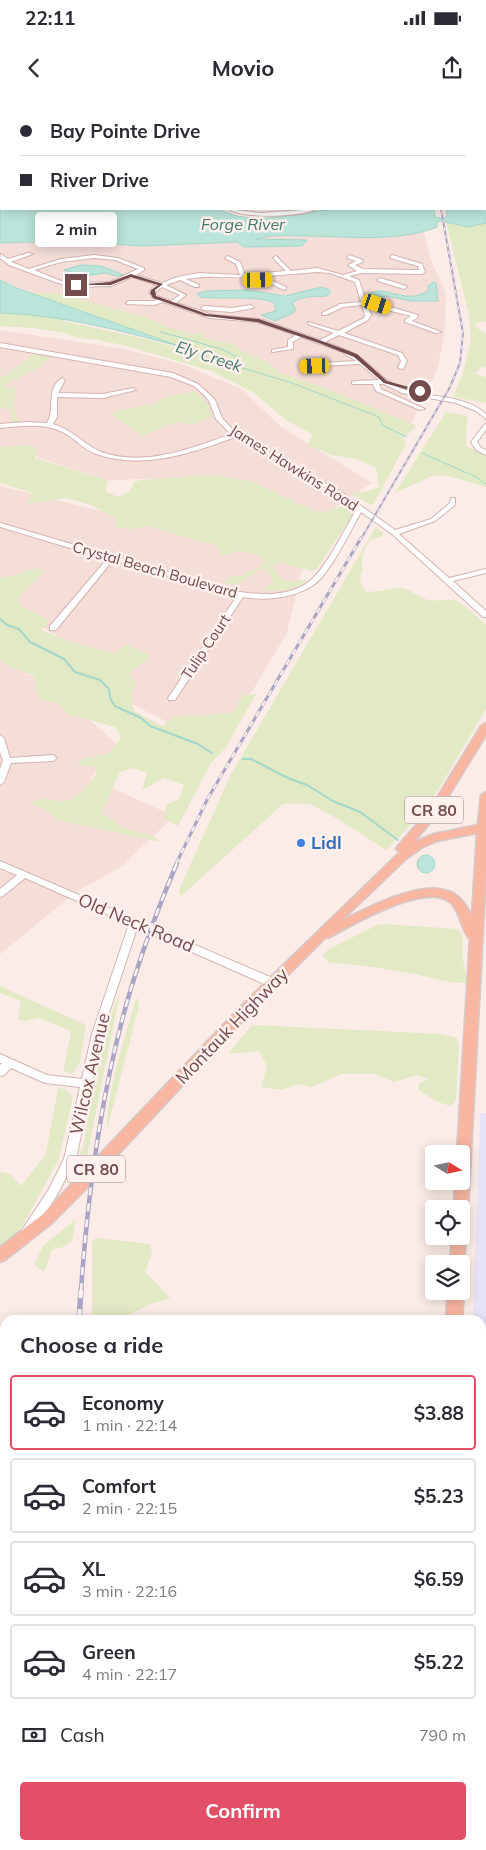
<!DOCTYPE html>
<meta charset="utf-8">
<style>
:root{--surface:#fff;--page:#f2f2f3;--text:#2b2b33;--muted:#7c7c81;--line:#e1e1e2;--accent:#e34f66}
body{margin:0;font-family:Mulish,sans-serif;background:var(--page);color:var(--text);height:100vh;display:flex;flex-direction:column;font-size:19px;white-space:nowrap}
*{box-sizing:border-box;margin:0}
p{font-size:16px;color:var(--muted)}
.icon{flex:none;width:28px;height:28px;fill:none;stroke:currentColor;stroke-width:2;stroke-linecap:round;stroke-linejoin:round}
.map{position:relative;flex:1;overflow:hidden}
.drawer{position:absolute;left:0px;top:1215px;width:486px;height:535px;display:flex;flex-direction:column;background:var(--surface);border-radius:15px 15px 0 0;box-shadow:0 2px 12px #0003}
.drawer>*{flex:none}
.top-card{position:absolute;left:0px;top:0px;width:486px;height:110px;box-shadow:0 2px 12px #0003;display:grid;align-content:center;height:110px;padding:0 20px;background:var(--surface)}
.needle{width:32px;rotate:100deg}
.buttons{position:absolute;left:425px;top:1045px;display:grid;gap:10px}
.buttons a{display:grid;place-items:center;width:45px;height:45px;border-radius:5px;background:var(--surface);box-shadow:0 2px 12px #0003;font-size:25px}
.end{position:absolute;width:22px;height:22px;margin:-11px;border:6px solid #754b4d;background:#fff;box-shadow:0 0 0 2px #fff}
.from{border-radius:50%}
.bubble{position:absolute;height:35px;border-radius:5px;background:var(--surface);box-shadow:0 2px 12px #0003;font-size:16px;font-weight:700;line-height:35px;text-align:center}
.car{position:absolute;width:15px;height:30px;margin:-15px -8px;border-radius:6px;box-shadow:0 0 4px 1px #0007;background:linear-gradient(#f5c518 24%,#345 0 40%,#f5c518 0 76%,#345 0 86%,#f5c518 0)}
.top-card b{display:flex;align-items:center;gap:18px;height:48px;font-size:19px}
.top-card b+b{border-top:1px solid var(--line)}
.top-card i{width:12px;height:12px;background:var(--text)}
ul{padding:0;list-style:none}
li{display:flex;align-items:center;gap:15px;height:75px;margin:0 10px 8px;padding:0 10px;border:2px solid var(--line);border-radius:5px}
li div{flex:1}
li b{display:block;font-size:19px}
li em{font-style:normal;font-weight:700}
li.active{border-color:var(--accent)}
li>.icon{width:45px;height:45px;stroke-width:1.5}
h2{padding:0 20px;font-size:22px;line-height:60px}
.pay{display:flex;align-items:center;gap:12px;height:55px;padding:0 20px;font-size:19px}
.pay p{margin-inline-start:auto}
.primary-button{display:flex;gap:10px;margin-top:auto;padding:10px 20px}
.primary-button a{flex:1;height:58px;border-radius:5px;background:var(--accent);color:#fff;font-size:20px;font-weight:700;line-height:58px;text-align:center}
.status{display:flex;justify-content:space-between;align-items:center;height:35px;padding:0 25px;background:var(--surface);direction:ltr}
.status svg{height:14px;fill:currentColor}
header{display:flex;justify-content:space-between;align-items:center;height:65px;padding:0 20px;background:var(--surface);font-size:22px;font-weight:700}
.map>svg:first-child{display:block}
</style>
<div class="status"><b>22:11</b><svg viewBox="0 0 49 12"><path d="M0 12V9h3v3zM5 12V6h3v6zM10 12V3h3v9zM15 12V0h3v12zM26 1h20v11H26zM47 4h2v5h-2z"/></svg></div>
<header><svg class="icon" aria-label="back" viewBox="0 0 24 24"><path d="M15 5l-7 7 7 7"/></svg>Movio<svg class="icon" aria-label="share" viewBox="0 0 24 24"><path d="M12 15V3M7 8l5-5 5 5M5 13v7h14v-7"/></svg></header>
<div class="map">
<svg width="486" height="1750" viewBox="0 0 486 1750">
<rect width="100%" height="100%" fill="#fcece7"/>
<g fill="#f5ddd8">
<polygon points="0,0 464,0 464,1 1,1 0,63"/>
<polygon points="424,132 430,158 446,193 445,230 438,268 410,326 14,186 0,180 0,143 4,142 32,142 57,139 140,146 237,142 244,147 306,141 254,140 265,136 388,136"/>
<polygon points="0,230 125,249 184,265 242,289 281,327 372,383 321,416 178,378 110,380 38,358 32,346 0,349"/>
<polygon points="0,386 151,423 303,465 287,533 253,590 214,646 128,602 96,560 0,501"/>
<polygon points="0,557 61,594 120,647 90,678 174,716 121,767 76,792 0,854"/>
</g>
<polygon fill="#e9e3f8" points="480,1013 486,1013 486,1298 481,1298 481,1220 473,1220"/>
<g fill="#e2e9c5">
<polygon points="446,121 469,127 486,123 486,221 476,223 476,227 486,234 486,267 480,268 475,274 486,277 486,303 453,297 463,273 471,239 469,215"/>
<polygon points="32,193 57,193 142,216 168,227 192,234 207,233 202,237 235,245 242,251 267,262 281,273 320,286 415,325 414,329 403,338 406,343 374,404 371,405 349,394 368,391 379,387 376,368 357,359 331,355 308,345 312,334 287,321 254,293 211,271 127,246 93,239 77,238 65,233 32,228 0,226 0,213 37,214 62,219 63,221 150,240 194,253 182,247"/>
<polygon points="35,253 51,256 41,266 3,286 16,288 13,305 18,322 12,323 9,308 0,309 0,276 5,276"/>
<polygon points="196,291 209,305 211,317 191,325 178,322 142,336 110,313 156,303 163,298"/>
<polygon points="446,312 467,316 466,346 486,355 486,387 448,376 432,376 395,393"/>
<path d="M27 345 38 348 35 358 108 380 105 391 118 397 130 391 134 382 141 380 210 375 251 381 319 413 345 405 352 408 354 413 317 469 311 471 279 462 273 466C279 485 291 481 307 480 298 491 277 491 263 490L271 483 273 478 267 471 260 469C250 477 238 490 224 482L231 476H243L265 463 262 456 241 451 221 456 216 444 201 442 148 426 134 429 116 428 117 419 91 405 67 398 26 404 32 393 0 383V347Z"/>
<path d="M375 428 383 432V436L370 440C364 450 360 458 363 470 358 479 360 484 367 492 378 492 387 489 397 488 409 487 415 495 425 499 435 503 442 498 452 500 464 502 477 517 486 525V609L438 690 407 729 386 750 338 719 310 704H283L180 797 179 790 230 676Z"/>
<path d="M37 468 44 472 22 493 19 501 23 507 49 520 48 524 41 530 69 541 116 554 125 545 132 547 151 556 130 573 135 585 131 595 134 611 162 626 174 617 212 615 222 613H232L243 595 256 594 226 647 211 663 178 726 165 719 166 705 179 699 184 685 164 678 142 690 147 673 133 668 120 672 102 712 121 727 147 734 162 742 56 720 52 713 31 703C45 695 48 702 62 701 78 700 86 687 96 675V667L77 664 83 659 109 653 121 638 115 627 67 614C61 603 55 601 41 600L37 592 33 575 10 567 0 560V477C12 478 24 471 37 468Z"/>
<path d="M384 824 458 829 462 834V854L467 883C449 883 431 878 414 874 386 869 358 864 330 863L322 855 331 848 377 825Z"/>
<polygon points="0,886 86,925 80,962 73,973 63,972 71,931 39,918 25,921 18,919 21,901 0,893"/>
<polygon points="120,893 84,1071 67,1085 83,1047 93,988 111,914"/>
<path d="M137 897 139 905 106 1034C108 987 123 941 137 897Z"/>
<path d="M252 925 442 934 457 938 459 948 456 1000 451 1006C438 1003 428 997 418 989L419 984 428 979 417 975 394 982 375 974H341L312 987 298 984 282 990 261 987 267 966 259 951 228 954Z"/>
<polygon points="58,988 65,989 73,996 59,1059 23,1125 15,1136 0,1147 0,1072 10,1074 21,1086 46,1054"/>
<polygon points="76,1119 72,1141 63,1147 52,1150 44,1172 34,1165 43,1146"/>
<polygon points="95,1138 150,1144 152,1152 145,1172 164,1191 170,1199 153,1203 118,1220 92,1220 92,1143"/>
<polygon points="0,1256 5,1257 5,1536 0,1534"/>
<polygon points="481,1303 486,1303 486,1583 481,1586"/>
<polygon points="0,1673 5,1673 5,1745 49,1745 49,1750 0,1750"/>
</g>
<g fill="#bbe5db" stroke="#a2d7cb">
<path d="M1 60V109H220C250 128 301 112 334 109 367 106 401 109 434 109L435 117 444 119 447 116 446 109H485L486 94V123L469 127 441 121 437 122V127C397 143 348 136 306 136 290 136 272 134 256 139L307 140 302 146 244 147 237 142 140 146 57 139 32 142 0 143Z"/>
<polygon points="81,165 101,166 124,175 116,176 106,173 84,176 64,170"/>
<path d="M0 180 14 187 182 247C122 231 63 215 0 213Z"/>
<path d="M434 182 436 183 438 201H411L387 196 374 198 371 193C386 185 408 206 429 190L428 186Z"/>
<path d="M322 187 331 191 327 196C314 197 302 195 292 203L296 210 293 213 275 221 261 215 276 211 274 202C249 195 225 200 200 197L197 194 205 191 248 190 285 196Z"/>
<circle cx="426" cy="764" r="9"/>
</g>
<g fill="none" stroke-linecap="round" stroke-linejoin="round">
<g stroke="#a2d7cb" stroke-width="1">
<polyline points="161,232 221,249 241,259 236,264"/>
<polyline points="179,246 200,255 292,283 379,317 382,325 407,337"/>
<polyline points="422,353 476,377 486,384"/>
</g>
<g stroke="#a2d7cb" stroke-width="2">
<polyline points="0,519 7,525 19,529 30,542 64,559 75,572 100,580 109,589 110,598 115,606 141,618 150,626 198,644 212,653"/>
<polyline points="243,659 251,659 288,678 307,685 333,701 360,712 398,740"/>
</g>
<g stroke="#d3b4b2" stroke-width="2">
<g id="minor">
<rect x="28" y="0" width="4" height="1"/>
<rect x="211" y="0" width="4" height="1"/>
<rect x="246" y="0" width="4" height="1"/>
<rect x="283" y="0" width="4" height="1"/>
<rect x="318" y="0" width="4" height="1"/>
<rect x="353" y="0" width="4" height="1"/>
<rect x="389" y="0" width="4" height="1"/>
<polygon points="442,0 446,0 447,1 443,1"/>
<path d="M228 109 261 113 317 109C301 117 243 119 228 109Z"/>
<path d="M28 153 33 154 11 162 29 169 61 159 94 155 118 158 144 168V170L136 175 162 183 177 177 199 173 240 175 236 164 225 158 228 156 240 162 245 175 286 171 273 158 276 156 291 171 317 168 343 175 357 171 348 165 356 161 347 158 349 155 363 160V162L355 165 363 169 419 170 418 166 390 158 392 155 422 164 425 172 422 174 362 173 349 176 359 180 366 202H373L418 215V217L412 221 441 232 436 233 405 222V220L411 216 367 205 371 215 368 220 344 233 402 253 407 261 403 269 398 268 401 261 398 255 339 235 325 242C340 247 355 253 366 262 377 272 388 283 402 289 430 299 462 293 486 314V319L476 311 456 303 402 293 384 284H379L381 289 425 309 420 310 376 291 373 284H352V282L354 281 379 280 360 264 301 267V265L303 264 356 261 340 251 301 237 293 242V249L272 252V250L288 247V240L296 235 257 222 210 218 163 202 154 205 127 204 126 203 129 201H153L158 200 153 198 149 192 153 187 157 185 132 177 111 186 76 187 58 183 9 165 0 158 1 154 8 159ZM94 158 115 160 138 169 110 182 76 183 61 181 34 170 61 162ZM317 172 330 173 355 182 361 202 340 204 322 213V215H326L343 207 362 205 365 215 364 218 338 231 308 222V224L334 233 320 240 260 219 213 215 176 203 186 195 166 185 180 180 195 187H199V185L186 179C211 174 237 179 263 177L267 182 284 190 286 189V187L271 180 268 176ZM162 187 180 195 171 201 157 196 155 192Z"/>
<polygon points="380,178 406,186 407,187 404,189 378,181 377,180"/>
<polygon points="251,205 254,207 253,208 232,212 204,210 201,208 204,206 232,208"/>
<path d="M0 243 173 273 198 284 208 293 215 300 222 318 237 334 343 393 395 430 431 419 450 403 451 398H455V405L435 421 399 434 449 478 486 469V473L453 481 486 511V517H483L392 434 361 412C351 430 330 473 315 484 296 498 266 501 243 497L175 600H169L168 598 237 496 113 460 56 530H50V526L107 459 0 427V423L233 491C258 495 290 498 311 480 327 466 345 428 357 409L339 395 235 337C190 354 143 370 96 354 85 350 77 341 68 335 47 322 23 326 0 328V324L26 322 47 323C56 309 45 289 62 278L65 280 58 293 103 294 133 288 136 290 103 298 57 297V317L53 324C73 330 82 343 99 351 142 368 190 349 231 334L216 319 209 301 204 295 194 286 171 277 0 247Z"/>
<polygon points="486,324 486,330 477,342 481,348 486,350 486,355 476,350 471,342 484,325"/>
<polygon points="0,635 4,638 10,658 53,655 57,658 53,661 11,663 4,682 0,685 0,669 3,661 0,652"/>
<polygon points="0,761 277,880 278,883 277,886 269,886 137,828 102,934 76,1059 57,1095 30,1136 26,1138 22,1136 20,1133 49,1089 64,1059 80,987 45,983 11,968 4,975 0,976 0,965 2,963 0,963 0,954 47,975 82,979 92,934 129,824 25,778 3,796 0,797 0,789 17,775 0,768"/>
</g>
</g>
<g stroke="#d6c9ca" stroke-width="3">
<g id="major">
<path d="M486 623V635L438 713 414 742 434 734 478 725 481 695 486 692V771L468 1109 466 1113 461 1115V1109H454L455 1081H461V1054H457L470 839C461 831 461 813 451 803 427 781 354 824 330 837L325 838 252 911 85 1090 52 1123 5 1160 0 1162V1147L42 1115 242 905 400 752 396 749 398 746 430 709 481 626ZM477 733 472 816C466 805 460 795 448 791 420 780 367 808 341 821L406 759 421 748 437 741Z"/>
<polygon points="461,1131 466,1136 464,1164 461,1169 461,1164 450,1164 452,1136 461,1136"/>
<polygon points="461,1186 464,1191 462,1220 446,1220 448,1191 461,1191"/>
<polygon points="0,1630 5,1631 5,1649 0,1648"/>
<polygon points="481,1680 486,1681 486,1701 481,1700"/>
<polygon points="481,1738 486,1750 466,1750 465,1745 481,1745"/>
</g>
</g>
<use href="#minor" fill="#fff" fill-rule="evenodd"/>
<use href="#major" fill="#f9b7a1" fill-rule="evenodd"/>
<g stroke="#aaa5c6" stroke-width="2">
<polyline id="rail-far3" points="361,439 450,287 460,263 463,233 441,109"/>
</g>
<g stroke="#aaa5c6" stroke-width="3">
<polyline id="rail-far2" points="176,764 208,698 361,438"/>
</g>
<g stroke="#aaa5c6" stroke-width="4.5">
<path id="rail-far1" d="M81 1191C88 1088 102 984 132 885 145 843 160 803 177 763"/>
</g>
<g stroke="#aaa5c6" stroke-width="5.5">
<g id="rail">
<polyline points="79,1220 81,1190"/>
<polyline points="81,1745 81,1750"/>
</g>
</g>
<use href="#rail-far3" stroke="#fff1ed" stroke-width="1" stroke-dasharray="4" stroke-linecap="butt"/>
<use href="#rail-far2" stroke="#fff1ed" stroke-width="2" stroke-dasharray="6" stroke-linecap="butt"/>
<use href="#rail-far1" stroke="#fff1ed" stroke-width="2.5" stroke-dasharray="8" stroke-linecap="butt"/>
<use href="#rail" stroke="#fff1ed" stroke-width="4" stroke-dasharray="11" stroke-linecap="butt"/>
</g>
<polygon fill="#754b4d" points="131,174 163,184 155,190 156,196 207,214 259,219 322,241 357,254 387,281 423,291 420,293 384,283 354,257 319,243 257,222 205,216 153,198 150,193 151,190 158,185 131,177 111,185 74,185 110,182"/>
<circle fill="#3f7fe0" stroke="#fff1ed" stroke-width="2" cx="301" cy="743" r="5"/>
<g text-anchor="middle" stroke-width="5" stroke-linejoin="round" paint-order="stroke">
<g font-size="15" fill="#754b4d" stroke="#fff1ed">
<text transform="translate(294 368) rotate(32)" y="5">James Hawkins Road</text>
<text transform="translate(155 470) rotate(16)" y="5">Crystal Beach Boulevard</text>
<text transform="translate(206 547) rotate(-56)" y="5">Tulip Court</text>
</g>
<g font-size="16" font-style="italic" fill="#407a6d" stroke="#fff1ed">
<text x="243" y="130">Forge River</text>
<text transform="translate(209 256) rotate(18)" y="6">Ely Creek</text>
</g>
<g fill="#fff1ed" stroke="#9e7d7d" stroke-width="1">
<rect x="405" y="696.5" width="58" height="27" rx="4"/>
<rect x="67" y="1055.5" width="58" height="27" rx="4"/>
</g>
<g font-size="16" font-weight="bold" fill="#754b4d">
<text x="434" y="716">CR 80</text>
<text x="96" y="1075">CR 80</text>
</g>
<g font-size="18" font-weight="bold" fill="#366cbe" stroke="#fff1ed" text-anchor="start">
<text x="311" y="749">Lidl</text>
</g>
<g font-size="18" fill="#754b4d" stroke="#fff1ed">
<text transform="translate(136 823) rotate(23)" y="6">Old Neck Road</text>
<text transform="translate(232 926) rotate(-46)" y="6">Montauk Highway</text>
<text transform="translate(90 974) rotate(-77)" y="6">Wilcox Avenue</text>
</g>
</g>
</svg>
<div class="buttons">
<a><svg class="needle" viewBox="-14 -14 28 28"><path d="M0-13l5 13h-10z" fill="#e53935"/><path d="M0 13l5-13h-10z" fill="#7c7c81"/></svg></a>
<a><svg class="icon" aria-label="locate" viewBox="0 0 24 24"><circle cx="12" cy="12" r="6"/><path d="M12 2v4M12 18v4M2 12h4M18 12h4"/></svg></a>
<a><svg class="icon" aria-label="layers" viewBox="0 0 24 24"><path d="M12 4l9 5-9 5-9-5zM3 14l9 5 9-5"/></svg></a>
</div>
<i class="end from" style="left:420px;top:291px"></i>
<i class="end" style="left:76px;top:185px"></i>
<div class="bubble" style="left:35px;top:112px;width:82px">2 min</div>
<i class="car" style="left:258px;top:180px;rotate:89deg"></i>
<i class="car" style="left:377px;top:204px;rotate:108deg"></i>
<i class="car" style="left:315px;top:266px;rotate:268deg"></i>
<div class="top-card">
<b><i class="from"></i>Bay Pointe Drive</b>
<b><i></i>River Drive</b>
</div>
<section class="drawer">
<h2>Choose a ride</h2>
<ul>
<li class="active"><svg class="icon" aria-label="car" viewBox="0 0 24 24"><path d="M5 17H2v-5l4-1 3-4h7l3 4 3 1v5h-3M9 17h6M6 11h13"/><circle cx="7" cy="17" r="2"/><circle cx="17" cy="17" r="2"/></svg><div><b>Economy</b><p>1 min · 22:14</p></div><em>$3.88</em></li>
<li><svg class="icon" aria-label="car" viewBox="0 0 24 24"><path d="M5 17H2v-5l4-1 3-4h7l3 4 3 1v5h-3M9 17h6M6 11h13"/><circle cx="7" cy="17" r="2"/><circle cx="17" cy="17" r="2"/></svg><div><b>Comfort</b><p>2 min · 22:15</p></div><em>$5.23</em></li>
<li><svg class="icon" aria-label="car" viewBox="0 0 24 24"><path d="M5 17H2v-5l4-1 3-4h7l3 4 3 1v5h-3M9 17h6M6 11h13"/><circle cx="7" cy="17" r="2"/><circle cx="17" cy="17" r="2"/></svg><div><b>XL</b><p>3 min · 22:16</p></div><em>$6.59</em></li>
<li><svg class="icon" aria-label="car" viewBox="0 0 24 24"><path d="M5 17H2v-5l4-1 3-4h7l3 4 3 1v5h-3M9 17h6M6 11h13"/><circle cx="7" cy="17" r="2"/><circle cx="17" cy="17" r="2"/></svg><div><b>Green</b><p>4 min · 22:17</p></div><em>$5.22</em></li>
</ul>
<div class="pay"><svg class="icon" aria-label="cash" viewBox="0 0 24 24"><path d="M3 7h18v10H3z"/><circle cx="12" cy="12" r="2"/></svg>Cash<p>790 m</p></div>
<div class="primary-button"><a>Confirm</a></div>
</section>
</div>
